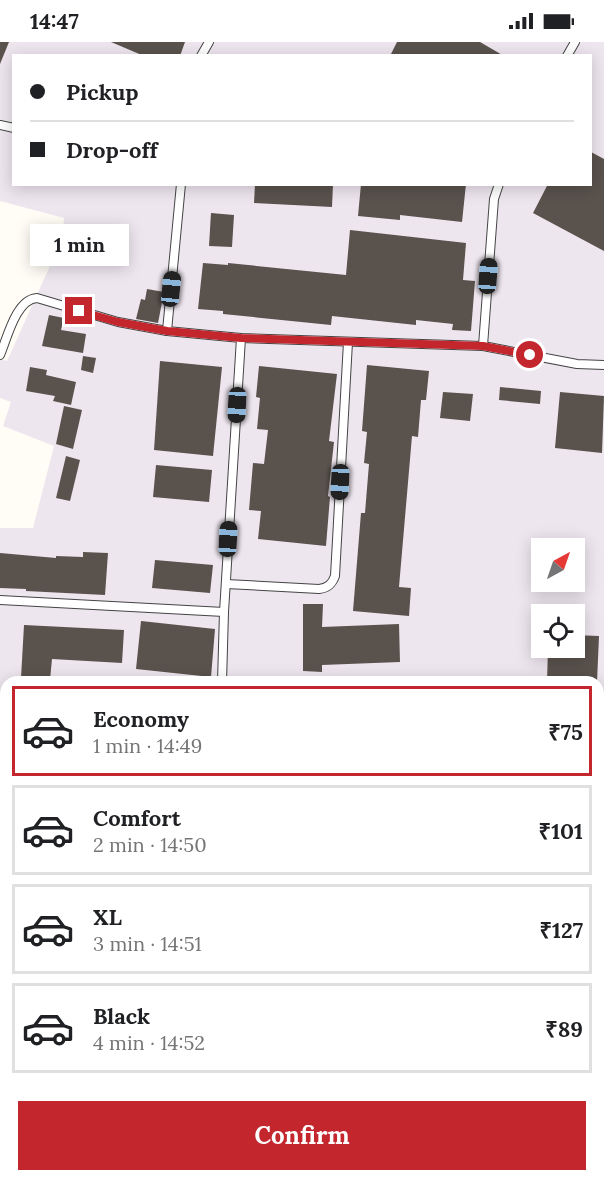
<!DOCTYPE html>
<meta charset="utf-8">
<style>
:root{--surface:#fff;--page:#f6f6f6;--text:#202124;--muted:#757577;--line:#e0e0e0;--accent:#c4262e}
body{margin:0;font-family:Lora,serif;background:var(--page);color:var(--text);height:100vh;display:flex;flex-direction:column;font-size:22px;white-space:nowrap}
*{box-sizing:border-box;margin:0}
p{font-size:20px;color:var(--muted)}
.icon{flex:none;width:33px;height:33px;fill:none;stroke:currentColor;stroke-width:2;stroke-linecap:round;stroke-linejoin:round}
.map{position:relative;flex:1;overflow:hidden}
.sheet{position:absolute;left:0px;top:634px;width:604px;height:506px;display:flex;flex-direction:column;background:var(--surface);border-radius:18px 18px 0 0;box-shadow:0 3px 15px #0003}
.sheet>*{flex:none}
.guide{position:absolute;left:12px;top:12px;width:580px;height:132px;border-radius:0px;box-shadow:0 3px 15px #0003;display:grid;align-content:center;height:132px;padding:0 18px;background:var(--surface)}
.needle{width:39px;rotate:40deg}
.tools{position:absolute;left:531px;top:496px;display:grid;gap:12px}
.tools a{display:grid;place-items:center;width:54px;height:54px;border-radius:0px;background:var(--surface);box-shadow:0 3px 15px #0003;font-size:30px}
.end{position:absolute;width:27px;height:27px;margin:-14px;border:8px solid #c4262e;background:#fff;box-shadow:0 0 0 3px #fff}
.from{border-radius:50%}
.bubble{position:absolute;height:42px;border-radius:0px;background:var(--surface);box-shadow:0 3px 15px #0003;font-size:20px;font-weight:700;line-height:42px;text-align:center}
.car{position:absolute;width:18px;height:36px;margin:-18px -9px;border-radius:8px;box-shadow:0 0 4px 2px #0007;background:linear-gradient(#222 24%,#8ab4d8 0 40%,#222 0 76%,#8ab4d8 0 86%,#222 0)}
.guide b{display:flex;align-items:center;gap:21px;height:57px;font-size:22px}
.guide b+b{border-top:2px solid var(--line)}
.guide i{width:15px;height:15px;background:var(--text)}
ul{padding:10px 0 0;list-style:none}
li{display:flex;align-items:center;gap:18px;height:90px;margin:0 12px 9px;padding:0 6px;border:3px solid var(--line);border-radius:0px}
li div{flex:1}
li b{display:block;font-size:22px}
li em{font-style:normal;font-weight:700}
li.active{border-color:var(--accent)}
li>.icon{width:54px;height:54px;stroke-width:1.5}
.action{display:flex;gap:12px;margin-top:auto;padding:12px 18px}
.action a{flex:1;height:69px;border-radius:0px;background:var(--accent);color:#fff;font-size:24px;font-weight:700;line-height:69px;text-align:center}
.status{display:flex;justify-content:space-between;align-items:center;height:42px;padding:0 30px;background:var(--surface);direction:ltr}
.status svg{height:16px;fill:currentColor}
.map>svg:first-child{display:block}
</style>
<div class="status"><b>14:47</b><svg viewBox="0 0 49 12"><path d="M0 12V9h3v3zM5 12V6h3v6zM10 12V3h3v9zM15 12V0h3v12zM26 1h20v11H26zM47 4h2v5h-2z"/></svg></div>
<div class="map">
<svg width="604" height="1139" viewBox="0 0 604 1139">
<rect width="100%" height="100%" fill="#fffdf5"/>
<g fill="#eee6ef" fill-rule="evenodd">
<path d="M0 0H604V705L599 706 598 640H6V812L0 813V486H33L54 404 3 384 11 360 0 356V317L7 319 63 195 64 176 0 159ZM14 14H591V142H14ZM542 507H574V540H542ZM542 573H574V606H542Z"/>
<polygon points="604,893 604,1139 0,1139 0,991 6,990 6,1134 598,1134 598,894"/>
</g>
<g fill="#5a524d">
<polygon points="0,0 9,0 0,22"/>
<polygon points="111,0 185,0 180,14 144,14"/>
<polygon points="397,0 480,0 504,14 390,14"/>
<polygon points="591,110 604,117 604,209 533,171 548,142 591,142"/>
<polygon points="255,142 333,142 332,165 254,161"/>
<polygon points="361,142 466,142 462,180 400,173 400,178 358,174"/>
<polygon points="211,171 234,173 232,205 209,204"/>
<polygon points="350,188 466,201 463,238 475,239 471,289 452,288 453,282 416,278 416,283 332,274 331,283 223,272 223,269 198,267 203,221 228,223 228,221 346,233"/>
<polygon points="147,247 164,250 158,281 136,277 141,257 145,258"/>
<polygon points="49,273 64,276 61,288 86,292 83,311 42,304"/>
<polygon points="83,314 96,316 93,331 81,328"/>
<polygon points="160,319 222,325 213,414 154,408"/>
<polygon points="367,323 429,329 426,358 421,358 418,395 412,394 399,545 411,546 409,574 353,569 361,471 365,471 369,422 364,421 367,390 362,389"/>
<polygon points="259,324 337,332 329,399 334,400 328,454 330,455 326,504 258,497 261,469 249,468 253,421 264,422 268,388 257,387 260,356 256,355"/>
<polygon points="30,325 47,328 46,333 76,340 71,363 53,359 55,354 26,349"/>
<polygon points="500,345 541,349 540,362 499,358"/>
<polygon points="443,350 473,352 470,379 440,376"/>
<polygon points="560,350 604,354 602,411 555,406"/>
<polygon points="64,364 82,368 73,407 56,402"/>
<polygon points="66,414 80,418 70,459 56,456"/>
<polygon points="156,423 212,428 209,460 153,455"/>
<polygon points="83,510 108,511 105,553 26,549 26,547 0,546 0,511 56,516 56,514 83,515"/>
<polygon points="155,518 213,523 210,551 152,546"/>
<polygon points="303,562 323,562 322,585 399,582 400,620 322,623 322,630 303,629"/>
<polygon points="141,579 215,587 211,635 136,627"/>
<polygon points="24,583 124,588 122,621 52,617 50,638 21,636"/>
<polygon points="574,593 599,594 597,640 547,640 548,606 574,606"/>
</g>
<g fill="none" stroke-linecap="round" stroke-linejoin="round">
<g stroke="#444" stroke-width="10">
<g id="minor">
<polyline points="201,14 209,0"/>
<polyline points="567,14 575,0"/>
<polyline points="0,83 14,86"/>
<polyline points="167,289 181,142"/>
<polyline points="483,304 494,157 499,142"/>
<path d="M0 313C7 297 16 257 37 256L118 280 167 289 241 296 483 304 577 322 604 323"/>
<path d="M226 542 319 547C328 546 332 542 335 534L348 300"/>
<polyline points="0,558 224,570"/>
<polyline points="222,640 224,570 241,296"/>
<polyline points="404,1134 404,1139"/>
<polyline points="415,1134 415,1139"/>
</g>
</g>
<g stroke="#444" stroke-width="13">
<g id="tertiary">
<polyline points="598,729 604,728"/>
<polyline points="598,746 604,745"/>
<polyline points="0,828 6,827"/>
<polyline points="0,845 6,844"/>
</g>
</g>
<use href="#minor" stroke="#fff" stroke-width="8"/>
<use href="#tertiary" stroke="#fff" stroke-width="10"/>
</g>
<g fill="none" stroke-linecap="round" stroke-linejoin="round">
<polyline stroke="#c4262e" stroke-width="8" points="79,269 118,280 167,289 241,296 483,304 530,313"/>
</g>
</svg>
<div class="tools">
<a><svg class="needle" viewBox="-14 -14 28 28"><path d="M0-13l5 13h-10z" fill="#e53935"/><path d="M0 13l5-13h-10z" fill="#757577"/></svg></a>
<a><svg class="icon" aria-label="locate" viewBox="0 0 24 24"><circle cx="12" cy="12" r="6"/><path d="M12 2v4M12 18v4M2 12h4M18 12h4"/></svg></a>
</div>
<i class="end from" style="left:530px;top:313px"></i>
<i class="end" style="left:79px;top:269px"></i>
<div class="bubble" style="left:30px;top:182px;width:99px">1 min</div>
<i class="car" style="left:488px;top:234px;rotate:4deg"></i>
<i class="car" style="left:171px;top:247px;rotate:6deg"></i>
<i class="car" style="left:237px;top:363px;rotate:183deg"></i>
<i class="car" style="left:340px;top:440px;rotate:183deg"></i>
<i class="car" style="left:228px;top:497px;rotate:3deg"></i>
<div class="guide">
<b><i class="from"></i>Pickup</b>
<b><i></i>Drop-off</b>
</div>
<section class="sheet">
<ul>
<li class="active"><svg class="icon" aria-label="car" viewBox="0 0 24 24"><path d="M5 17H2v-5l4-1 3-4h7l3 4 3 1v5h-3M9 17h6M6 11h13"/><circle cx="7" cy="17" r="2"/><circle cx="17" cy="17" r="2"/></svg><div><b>Economy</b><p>1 min · 14:49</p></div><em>₹75</em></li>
<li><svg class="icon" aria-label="car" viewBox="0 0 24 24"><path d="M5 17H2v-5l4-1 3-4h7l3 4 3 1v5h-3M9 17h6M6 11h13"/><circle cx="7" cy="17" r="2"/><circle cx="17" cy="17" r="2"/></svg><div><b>Comfort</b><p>2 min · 14:50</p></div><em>₹101</em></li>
<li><svg class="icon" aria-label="car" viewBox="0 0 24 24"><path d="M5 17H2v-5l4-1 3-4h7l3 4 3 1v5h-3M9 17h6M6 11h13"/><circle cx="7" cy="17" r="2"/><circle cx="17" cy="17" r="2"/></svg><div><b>XL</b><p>3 min · 14:51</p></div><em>₹127</em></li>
<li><svg class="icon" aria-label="car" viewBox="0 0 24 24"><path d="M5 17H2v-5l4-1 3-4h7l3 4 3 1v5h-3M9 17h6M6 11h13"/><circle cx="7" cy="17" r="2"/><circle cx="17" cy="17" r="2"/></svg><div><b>Black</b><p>4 min · 14:52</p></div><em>₹89</em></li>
</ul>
<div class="action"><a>Confirm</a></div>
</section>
</div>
